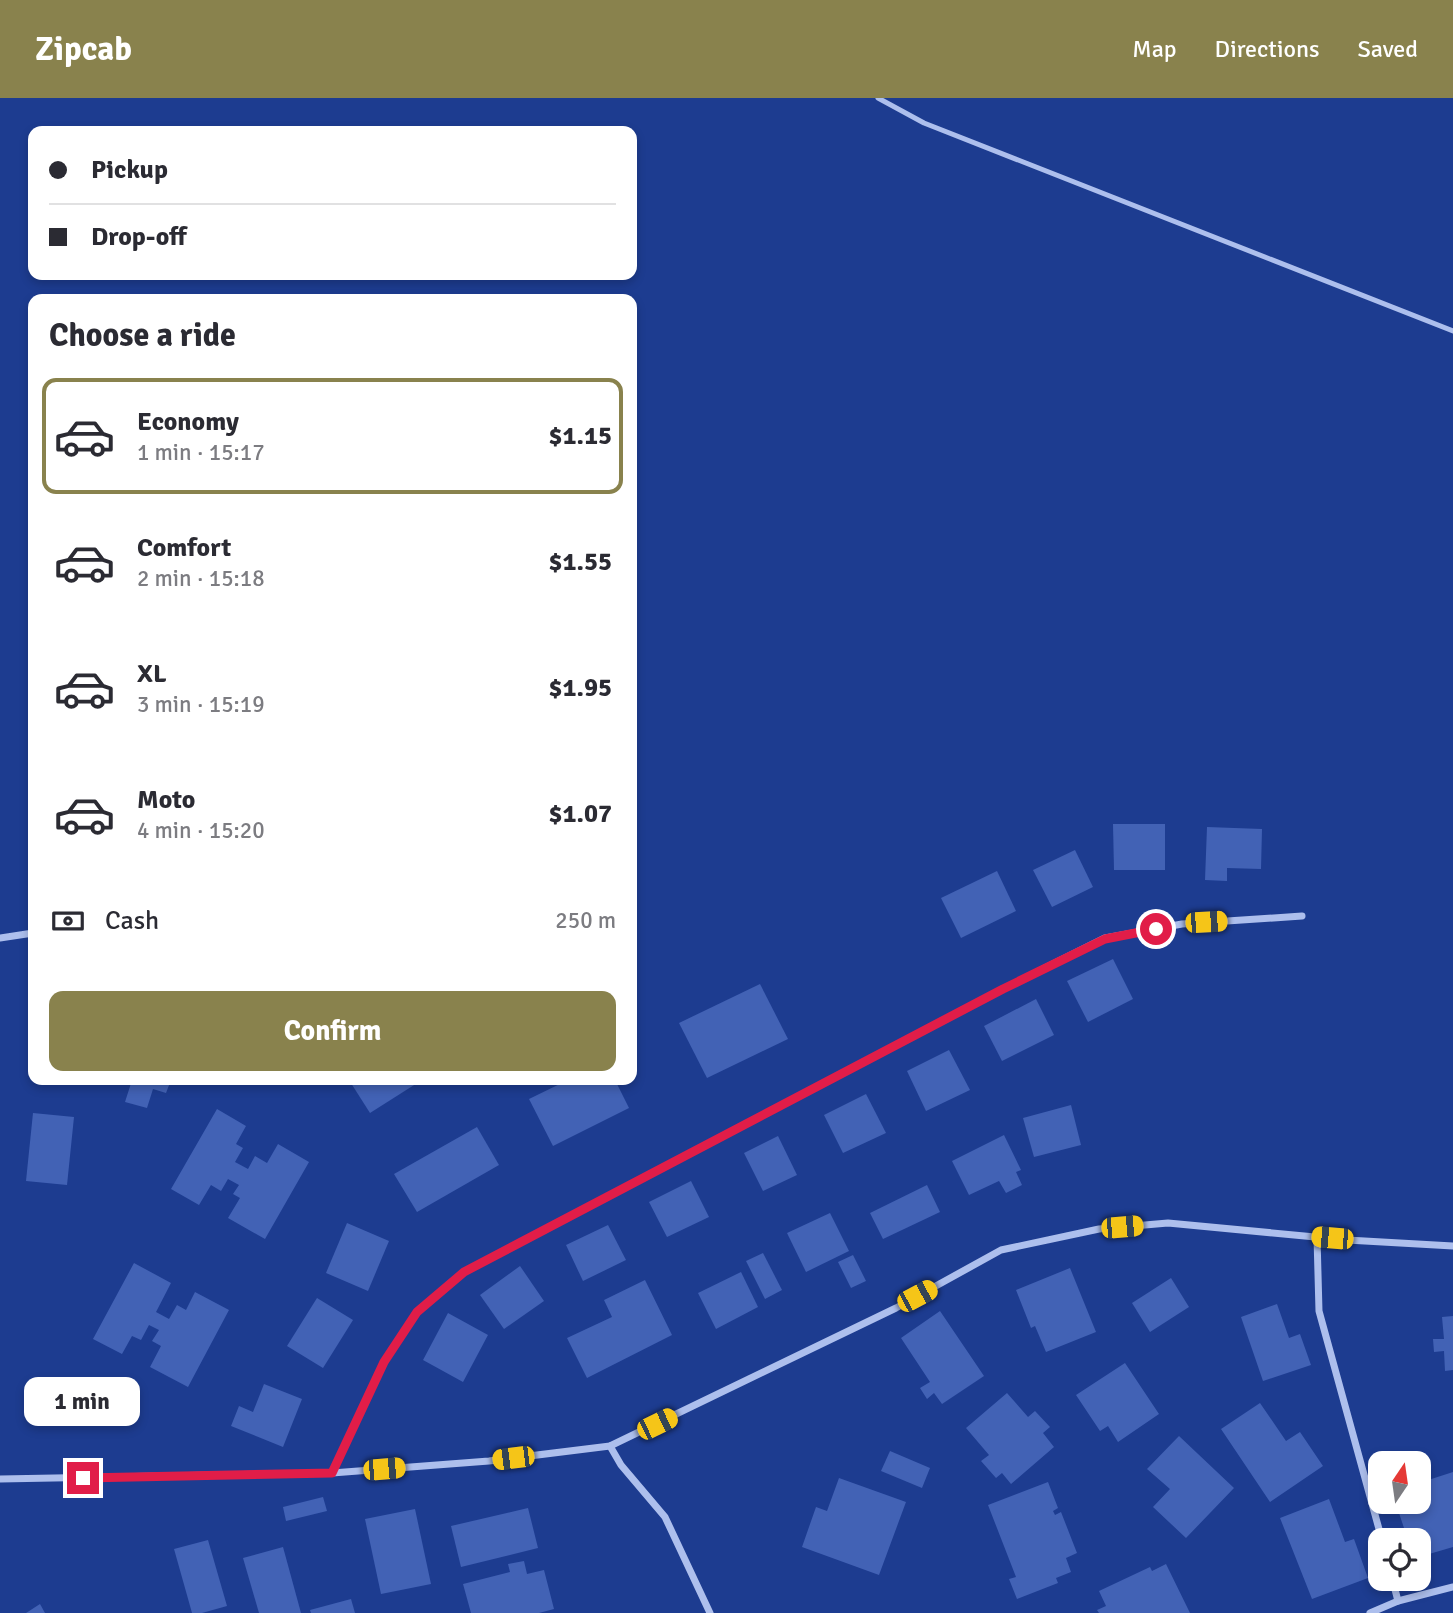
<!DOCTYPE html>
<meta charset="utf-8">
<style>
:root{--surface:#fff;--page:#f2f2f3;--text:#2b2b33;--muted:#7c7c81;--line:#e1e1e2;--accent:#89824d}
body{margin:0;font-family:Signika,sans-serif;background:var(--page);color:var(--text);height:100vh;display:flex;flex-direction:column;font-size:26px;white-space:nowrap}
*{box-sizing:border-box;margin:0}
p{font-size:23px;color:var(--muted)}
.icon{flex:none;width:38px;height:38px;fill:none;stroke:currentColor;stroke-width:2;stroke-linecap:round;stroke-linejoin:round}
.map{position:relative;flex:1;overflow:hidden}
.details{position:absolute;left:28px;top:196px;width:609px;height:791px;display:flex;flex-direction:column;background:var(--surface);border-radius:14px;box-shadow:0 4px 10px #0003}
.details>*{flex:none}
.banner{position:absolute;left:28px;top:28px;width:609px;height:154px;border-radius:14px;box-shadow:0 4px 10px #0003;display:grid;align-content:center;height:154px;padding:0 21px;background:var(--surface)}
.needle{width:46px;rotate:13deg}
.buttons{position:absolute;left:1368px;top:1353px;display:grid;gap:14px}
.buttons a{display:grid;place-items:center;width:63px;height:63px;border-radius:14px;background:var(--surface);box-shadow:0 4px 10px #0003;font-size:35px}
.end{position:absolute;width:32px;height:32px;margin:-16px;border:9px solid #e11d48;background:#fff;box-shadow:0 0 0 4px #fff}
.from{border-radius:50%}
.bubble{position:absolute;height:49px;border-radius:14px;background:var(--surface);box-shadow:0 4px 10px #0003;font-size:23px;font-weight:700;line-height:49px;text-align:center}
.car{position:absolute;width:21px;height:42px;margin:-21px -10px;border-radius:9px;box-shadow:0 0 5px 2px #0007;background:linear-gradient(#f5c518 24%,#345 0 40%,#f5c518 0 76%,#345 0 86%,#f5c518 0)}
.banner b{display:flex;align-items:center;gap:24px;height:66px;font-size:26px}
.banner b+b{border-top:2px solid var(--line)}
.banner i{width:18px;height:18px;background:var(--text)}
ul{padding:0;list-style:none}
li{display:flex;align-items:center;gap:21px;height:116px;margin:0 14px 10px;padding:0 7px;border:4px solid transparent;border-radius:14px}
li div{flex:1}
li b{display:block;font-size:26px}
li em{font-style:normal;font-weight:700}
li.selected{border-color:var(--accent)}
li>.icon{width:63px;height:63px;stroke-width:1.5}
h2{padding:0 21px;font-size:32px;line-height:84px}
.pay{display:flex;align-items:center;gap:18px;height:77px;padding:0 21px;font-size:26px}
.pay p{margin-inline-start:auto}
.button{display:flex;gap:14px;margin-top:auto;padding:14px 21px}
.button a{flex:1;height:80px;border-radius:14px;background:var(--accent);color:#fff;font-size:28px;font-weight:700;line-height:80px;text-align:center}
header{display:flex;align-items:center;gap:42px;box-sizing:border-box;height:98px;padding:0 35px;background:var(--accent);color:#fff}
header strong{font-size:33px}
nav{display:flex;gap:38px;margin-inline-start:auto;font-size:24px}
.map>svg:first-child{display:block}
</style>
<header>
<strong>Zipcab</strong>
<nav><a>Map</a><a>Directions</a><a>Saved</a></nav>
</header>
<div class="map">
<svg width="1453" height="1515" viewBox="0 0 1453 1515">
<rect width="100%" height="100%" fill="#1d3c90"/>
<g fill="#4262b5">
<polygon points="1113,726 1165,726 1165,772 1114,772"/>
<polygon points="1207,729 1262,731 1261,771 1227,770 1227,783 1205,782"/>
<polygon points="1075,752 1093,789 1052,809 1033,772"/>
<polygon points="997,773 1016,813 961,840 941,800"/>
<polygon points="1113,861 1133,901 1088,924 1067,883"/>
<polygon points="760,886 788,941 707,980 679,925"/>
<polygon points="1036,901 1054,937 1002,963 984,928"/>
<polygon points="949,952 970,992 926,1013 907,973"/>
<polygon points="132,982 171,982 166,995 153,991 147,1010 125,1004"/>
<polygon points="349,982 422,982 370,1015"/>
<polygon points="568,982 615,982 629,1010 553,1048 529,1001"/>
<polygon points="866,996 886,1035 843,1055 824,1017"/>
<polygon points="1071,1007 1081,1047 1034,1059 1023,1020"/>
<polygon points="217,1011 246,1028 236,1046 243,1050 235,1064 248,1071 255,1058 267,1065 278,1046 309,1064 265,1141 228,1120 240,1100 233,1096 239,1087 228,1081 221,1093 211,1087 199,1107 171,1091"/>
<polygon points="33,1015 74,1019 67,1087 26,1083"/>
<polygon points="477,1029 499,1067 417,1114 394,1076"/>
<polygon points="1004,1037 1021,1072 1016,1074 1022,1087 1006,1095 999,1083 969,1097 952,1063"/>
<polygon points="778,1038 797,1077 763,1093 744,1055"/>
<polygon points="691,1083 709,1119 667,1139 649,1104"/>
<polygon points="927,1087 940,1114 883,1141 870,1115"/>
<polygon points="830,1115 849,1153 806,1174 787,1135"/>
<polygon points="347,1125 389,1143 368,1193 326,1175"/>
<polygon points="608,1127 626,1162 583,1183 566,1147"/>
<polygon points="763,1155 782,1192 765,1201 746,1163"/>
<polygon points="853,1157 866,1183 851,1190 838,1164"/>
<polygon points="134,1165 171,1185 156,1214 169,1221 177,1207 186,1212 195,1194 229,1212 188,1289 150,1269 161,1248 152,1243 159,1232 149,1227 141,1242 132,1238 122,1256 93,1241"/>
<polygon points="520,1168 544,1203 504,1231 480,1197"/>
<polygon points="1070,1170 1096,1234 1046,1254 1035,1228 1031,1230 1016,1192"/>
<polygon points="741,1174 758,1209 716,1231 698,1195"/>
<polygon points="1171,1180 1189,1209 1150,1234 1132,1205"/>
<polygon points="645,1182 672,1237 587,1280 567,1240 612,1219 604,1202"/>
<polygon points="317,1200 353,1222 323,1270 287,1248"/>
<polygon points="1277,1206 1289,1240 1300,1236 1311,1267 1263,1283 1241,1219"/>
<polygon points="940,1213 984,1278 942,1306 934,1295 927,1301 920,1290 930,1284 901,1240"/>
<polygon points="448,1215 488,1237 463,1284 423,1262"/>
<polygon points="1453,1218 1453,1272 1445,1273 1444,1253 1434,1254 1433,1241 1444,1241 1442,1219"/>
<polygon points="1125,1265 1159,1316 1118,1344 1108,1328 1100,1333 1076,1297"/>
<polygon points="264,1286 302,1301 283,1349 231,1328 239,1308 253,1314"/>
<polygon points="1007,1295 1028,1319 1035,1313 1050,1329 1043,1335 1054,1349 1011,1386 1002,1375 996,1380 981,1363 989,1357 966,1330"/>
<polygon points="1260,1305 1286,1343 1300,1334 1323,1368 1270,1404 1221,1331"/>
<polygon points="1179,1338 1234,1390 1186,1440 1153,1409 1170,1391 1147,1371"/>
<polygon points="890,1353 930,1370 922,1390 881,1373"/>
<polygon points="1453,1374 1453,1449 1419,1459 1419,1442 1412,1442 1410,1434 1406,1436 1399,1415 1412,1410 1410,1404 1419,1404 1419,1385"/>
<polygon points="839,1380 906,1404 879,1477 802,1449 816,1409 827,1413"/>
<polygon points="1048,1384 1058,1410 1053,1413 1055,1417 1061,1414 1077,1455 1066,1460 1071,1474 1056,1480 1058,1485 1017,1501 1009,1481 1016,1479 988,1407"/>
<polygon points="323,1399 327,1413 286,1423 283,1409"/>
<polygon points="1329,1401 1345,1444 1354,1441 1368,1480 1312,1501 1280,1420"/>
<polygon points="528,1410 538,1450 461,1469 451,1428"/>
<polygon points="415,1411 431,1486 381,1496 365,1421"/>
<polygon points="208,1442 227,1508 202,1515 192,1515 174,1451"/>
<polygon points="283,1449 301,1515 259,1515 243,1460"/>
<polygon points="524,1463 527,1476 544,1472 554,1511 539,1515 471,1515 463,1486 510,1474 508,1466"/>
<polygon points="1166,1466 1190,1515 1099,1515 1097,1512 1106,1508 1099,1493 1150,1469 1152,1473"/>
<polygon points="351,1501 355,1515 311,1515 310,1512"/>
<polygon points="40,1506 45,1515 26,1515"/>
</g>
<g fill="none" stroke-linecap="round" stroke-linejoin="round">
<polyline stroke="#adbfed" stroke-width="5" points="878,0 924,25 1453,233"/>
<g stroke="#adbfed" stroke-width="7">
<polyline points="0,840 33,835"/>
<polyline points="1317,1139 1319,1213 1382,1442"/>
<polyline points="610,1348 621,1367 665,1419 710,1515"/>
<polyline points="332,1375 384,1264 417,1214 464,1174 1003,891 1105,840 1182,826 1302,818"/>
<polyline points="0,1381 332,1375 489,1363 610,1348 896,1210 1001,1152 1099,1131 1168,1125 1347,1142 1453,1148"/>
<polyline points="1392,1480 1398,1503"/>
<polyline points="1370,1515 1398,1503 1453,1489"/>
</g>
</g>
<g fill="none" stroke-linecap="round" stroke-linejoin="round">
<polyline stroke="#e11d48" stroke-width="9" points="83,1380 332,1375 384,1264 417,1214 464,1174 1003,891 1105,841 1156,831"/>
</g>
</svg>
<div class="buttons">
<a><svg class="needle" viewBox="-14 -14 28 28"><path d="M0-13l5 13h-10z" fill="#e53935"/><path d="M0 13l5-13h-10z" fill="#7c7c81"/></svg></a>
<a><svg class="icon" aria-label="locate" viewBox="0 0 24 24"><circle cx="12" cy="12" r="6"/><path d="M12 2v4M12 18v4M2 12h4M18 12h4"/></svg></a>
</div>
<i class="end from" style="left:1156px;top:831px"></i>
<i class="end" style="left:83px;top:1380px"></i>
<div class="bubble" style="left:24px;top:1279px;width:116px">1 min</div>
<i class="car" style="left:1206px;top:824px;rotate:87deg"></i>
<i class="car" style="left:1122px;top:1129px;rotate:85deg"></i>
<i class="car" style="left:1332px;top:1140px;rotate:275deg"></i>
<i class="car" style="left:917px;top:1198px;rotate:62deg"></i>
<i class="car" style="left:657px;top:1326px;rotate:64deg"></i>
<i class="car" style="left:513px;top:1360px;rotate:263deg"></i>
<i class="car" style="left:384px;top:1371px;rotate:85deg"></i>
<div class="banner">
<b><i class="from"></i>Pickup</b>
<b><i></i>Drop-off</b>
</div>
<section class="details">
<h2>Choose a ride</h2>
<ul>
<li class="selected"><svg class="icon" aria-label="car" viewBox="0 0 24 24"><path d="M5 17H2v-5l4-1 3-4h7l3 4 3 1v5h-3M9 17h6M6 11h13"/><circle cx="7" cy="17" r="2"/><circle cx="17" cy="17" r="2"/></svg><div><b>Economy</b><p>1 min · 15:17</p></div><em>$1.15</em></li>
<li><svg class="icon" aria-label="car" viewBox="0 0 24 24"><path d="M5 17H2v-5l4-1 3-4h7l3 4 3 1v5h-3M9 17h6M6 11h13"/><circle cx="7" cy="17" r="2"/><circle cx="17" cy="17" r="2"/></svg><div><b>Comfort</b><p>2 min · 15:18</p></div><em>$1.55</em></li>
<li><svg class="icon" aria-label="car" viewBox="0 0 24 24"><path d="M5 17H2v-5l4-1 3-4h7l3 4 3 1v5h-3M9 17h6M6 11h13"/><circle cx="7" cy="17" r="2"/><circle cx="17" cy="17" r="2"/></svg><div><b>XL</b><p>3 min · 15:19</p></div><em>$1.95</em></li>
<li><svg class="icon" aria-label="car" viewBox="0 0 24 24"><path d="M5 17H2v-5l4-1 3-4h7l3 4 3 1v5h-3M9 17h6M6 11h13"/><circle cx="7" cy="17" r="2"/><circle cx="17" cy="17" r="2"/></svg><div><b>Moto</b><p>4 min · 15:20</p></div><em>$1.07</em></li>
</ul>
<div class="pay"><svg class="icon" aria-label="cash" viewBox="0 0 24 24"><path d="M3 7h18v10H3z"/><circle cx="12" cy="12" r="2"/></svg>Cash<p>250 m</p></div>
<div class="button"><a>Confirm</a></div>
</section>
</div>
